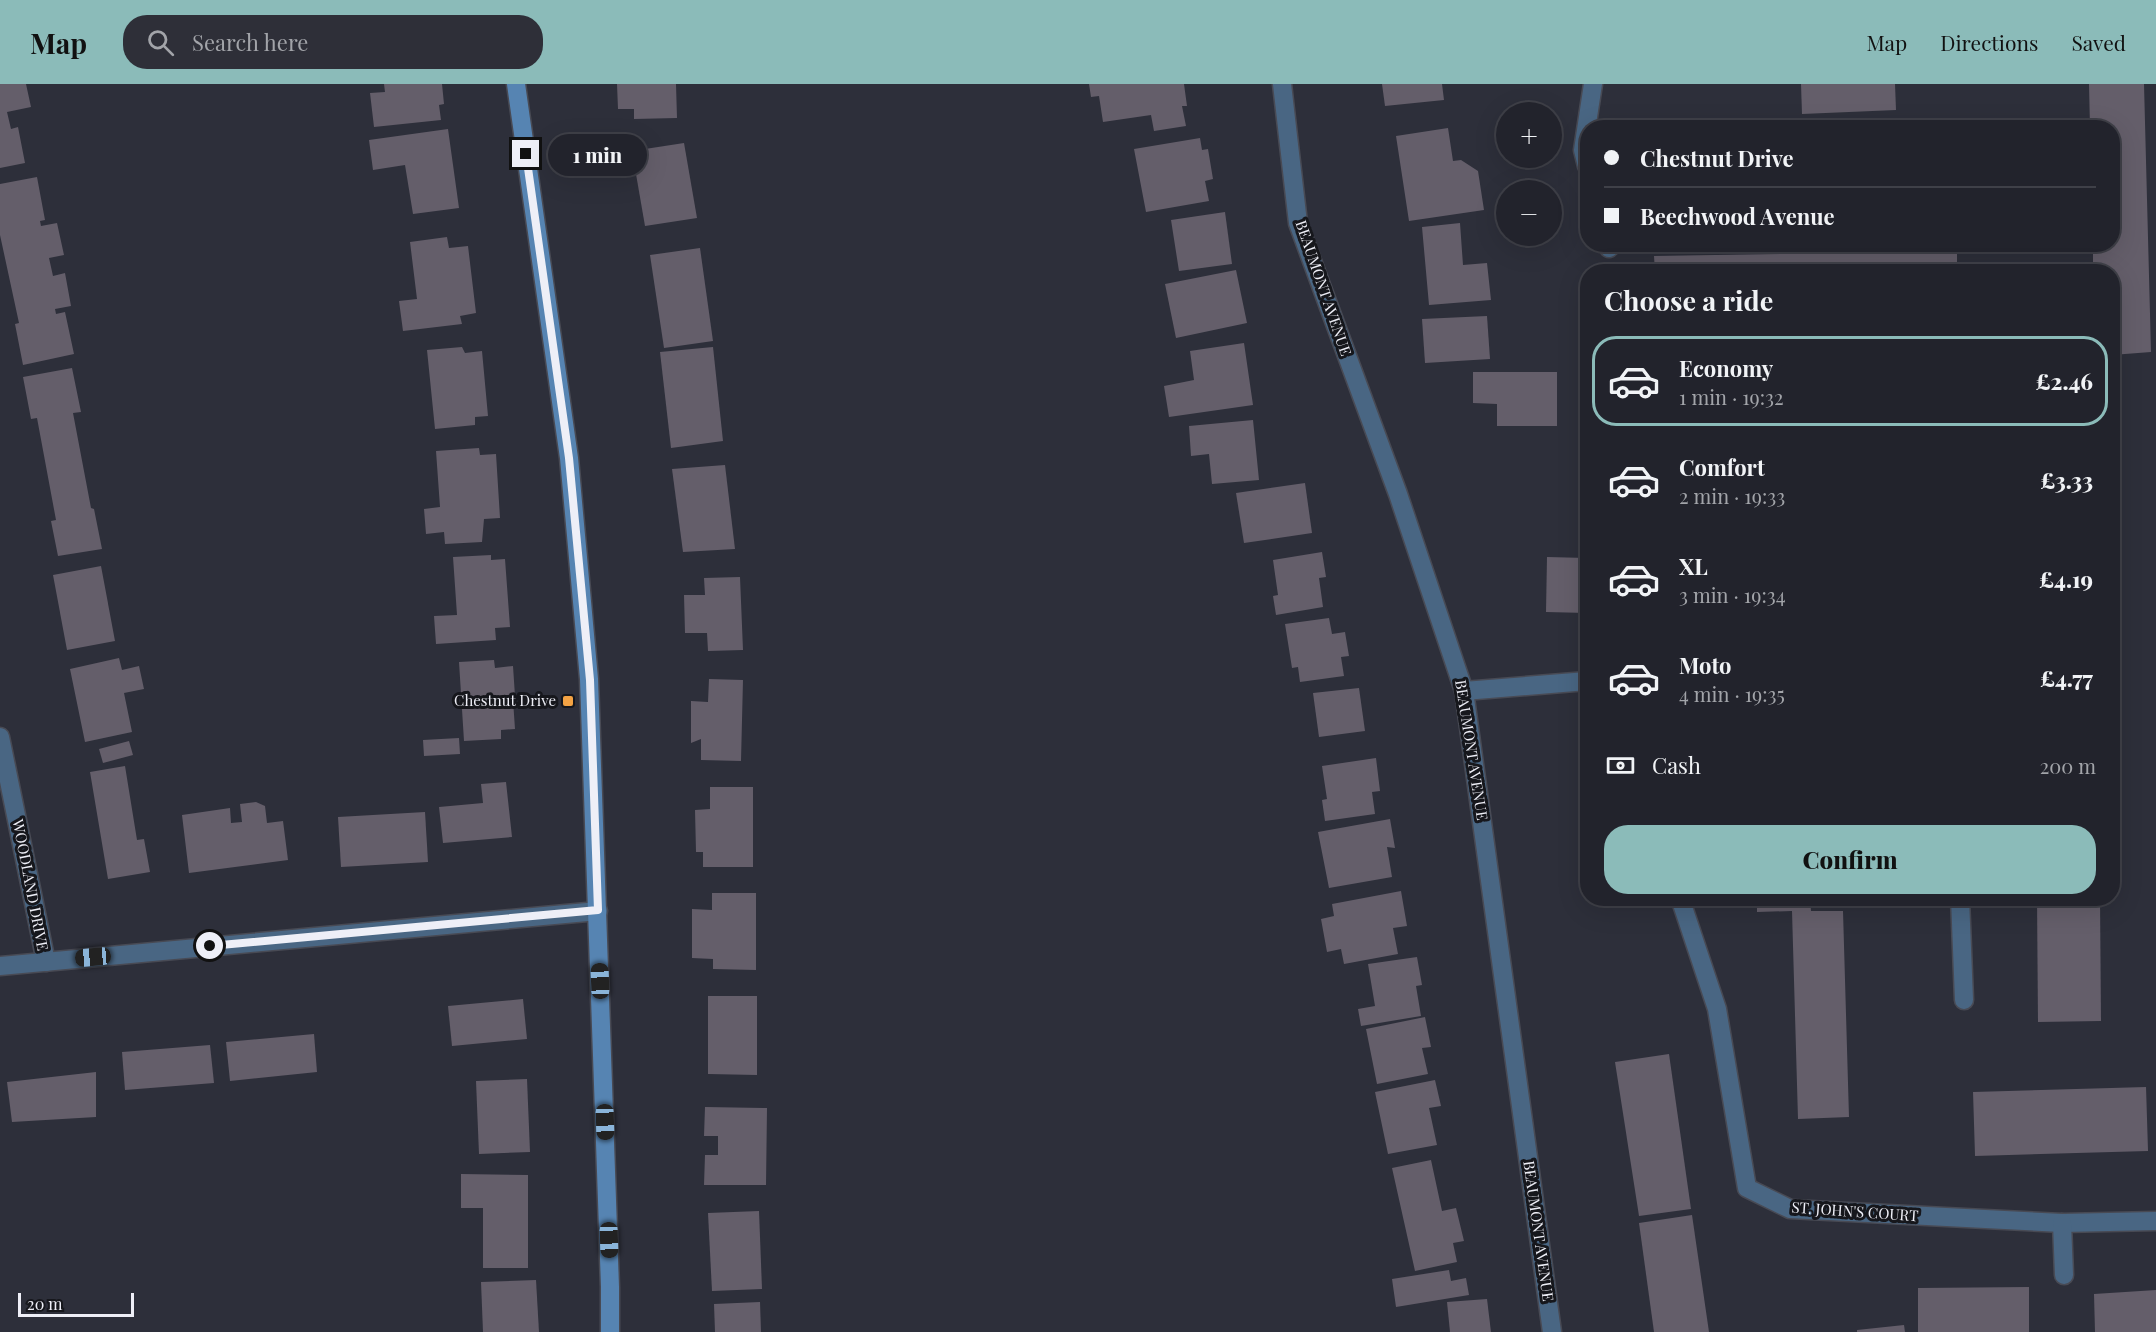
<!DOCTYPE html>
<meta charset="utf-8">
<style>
:root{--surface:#22232c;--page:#2e2f38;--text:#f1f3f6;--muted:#a2a4a9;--line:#3f4048;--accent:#8bbbb9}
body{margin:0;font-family:"Playfair Display",serif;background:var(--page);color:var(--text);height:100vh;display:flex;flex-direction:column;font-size:22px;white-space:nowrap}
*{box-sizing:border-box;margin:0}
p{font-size:20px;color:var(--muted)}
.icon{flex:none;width:33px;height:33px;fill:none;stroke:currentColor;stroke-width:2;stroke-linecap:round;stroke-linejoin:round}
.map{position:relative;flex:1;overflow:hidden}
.drawer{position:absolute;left:1580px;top:180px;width:540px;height:642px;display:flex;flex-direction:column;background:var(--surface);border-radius:24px;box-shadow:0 6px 24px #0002,0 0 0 2px var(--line)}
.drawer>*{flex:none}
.hud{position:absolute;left:1580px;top:36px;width:540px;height:132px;border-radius:24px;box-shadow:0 6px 24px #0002,0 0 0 2px var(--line);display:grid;align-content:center;height:132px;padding:0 24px;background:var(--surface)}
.buttons{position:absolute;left:1496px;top:18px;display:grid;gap:12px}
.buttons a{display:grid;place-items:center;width:66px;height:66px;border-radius:50%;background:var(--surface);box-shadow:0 6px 24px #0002,0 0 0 2px var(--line);font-size:30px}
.scale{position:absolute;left:18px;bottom:15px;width:116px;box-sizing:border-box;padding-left:6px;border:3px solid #eeeff7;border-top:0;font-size:16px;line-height:21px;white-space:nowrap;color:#eeeff7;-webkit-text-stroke:4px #16171c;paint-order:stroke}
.end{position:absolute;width:27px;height:27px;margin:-14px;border:8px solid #eeeff7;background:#111;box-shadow:0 0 0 3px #111}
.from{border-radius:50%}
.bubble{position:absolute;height:42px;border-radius:21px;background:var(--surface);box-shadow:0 6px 24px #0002,0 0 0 2px var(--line);font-size:20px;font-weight:800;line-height:42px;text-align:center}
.car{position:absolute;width:18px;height:36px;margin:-18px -9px;border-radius:8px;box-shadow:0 0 4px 2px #0007;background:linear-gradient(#222 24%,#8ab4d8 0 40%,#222 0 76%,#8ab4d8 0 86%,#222 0)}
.hud b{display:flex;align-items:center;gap:21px;height:57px;font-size:22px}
.hud b+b{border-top:2px solid var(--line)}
.hud i{width:15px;height:15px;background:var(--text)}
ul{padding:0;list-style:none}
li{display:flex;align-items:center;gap:18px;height:90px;margin:0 12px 9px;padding:0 12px;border:3px solid transparent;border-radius:24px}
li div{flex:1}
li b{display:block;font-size:22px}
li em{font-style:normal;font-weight:800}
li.on{border-color:var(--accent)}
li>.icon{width:54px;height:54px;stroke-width:1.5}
h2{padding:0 24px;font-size:27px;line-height:72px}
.pay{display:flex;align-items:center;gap:15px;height:66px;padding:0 24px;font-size:22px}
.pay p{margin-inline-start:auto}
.cta{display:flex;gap:12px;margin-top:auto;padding:12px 24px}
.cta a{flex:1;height:69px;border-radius:24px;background:var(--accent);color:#111;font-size:24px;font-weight:800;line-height:69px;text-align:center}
header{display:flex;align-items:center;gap:36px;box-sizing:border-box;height:84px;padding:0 30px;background:var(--accent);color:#111}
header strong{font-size:28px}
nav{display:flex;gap:33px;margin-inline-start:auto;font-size:21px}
.search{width:420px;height:54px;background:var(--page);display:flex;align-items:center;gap:15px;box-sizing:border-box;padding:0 21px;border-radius:24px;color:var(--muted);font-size:22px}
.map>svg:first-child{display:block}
</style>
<header>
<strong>Map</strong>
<div class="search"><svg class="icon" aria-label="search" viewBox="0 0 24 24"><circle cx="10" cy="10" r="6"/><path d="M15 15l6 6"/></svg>Search here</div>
<nav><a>Map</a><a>Directions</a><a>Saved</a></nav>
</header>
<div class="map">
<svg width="2156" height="1248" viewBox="0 0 2156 1248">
<rect width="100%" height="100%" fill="#2d2f3a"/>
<g fill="#645e6a">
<polygon points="0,0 26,0 31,23 7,28 11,45 18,43 25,79 0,84"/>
<polygon points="384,0 442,0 444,20 439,21 441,36 374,43 370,9 385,8"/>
<polygon points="617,0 676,0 677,34 634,35 634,25 618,25"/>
<polygon points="1089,0 1184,0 1187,22 1182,22 1186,42 1154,47 1151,31 1103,38 1099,12 1091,13"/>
<polygon points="1382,0 1442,0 1444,16 1385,22"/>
<polygon points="1801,0 1895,0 1896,26 1802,30"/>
<polygon points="2089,0 2144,0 2151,268 2112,271 2112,188 2093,188 2093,160 2112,160 2112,44 2090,44"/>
<polygon points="1448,44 1453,77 1461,76 1478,87 1484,126 1409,137 1396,52"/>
<polygon points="448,45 459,124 413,130 405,81 373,86 369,56"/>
<polygon points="1200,54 1202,66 1208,65 1213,95 1205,97 1209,117 1146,128 1134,65"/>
<polygon points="684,59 697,134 645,142 632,67"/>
<polygon points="37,93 45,136 40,137 41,142 57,139 64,171 49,174 53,192 65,189 71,222 55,225 56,230 65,228 74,270 23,281 15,240 19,239 0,151 0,100"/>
<polygon points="1225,128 1232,180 1179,187 1171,136"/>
<polygon points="1460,139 1463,181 1487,179 1491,216 1429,221 1422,143"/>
<polygon points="447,153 449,164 468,162 476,229 460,232 462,240 403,247 399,217 417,215 410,158"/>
<polygon points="700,164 713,257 664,264 650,171"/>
<polygon points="1957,167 1957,188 1655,188 1654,172"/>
<polygon points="1236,186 1247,239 1176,254 1165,200"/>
<polygon points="1487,232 1490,275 1425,279 1422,235"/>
<polygon points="1244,259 1253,321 1169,333 1164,302 1194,296 1190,267"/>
<polygon points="462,263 465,269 482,267 488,332 475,333 475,341 435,345 427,266"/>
<polygon points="713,263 723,357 671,364 660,268"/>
<polygon points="72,284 81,328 73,329 91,424 94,425 102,465 58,472 51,437 56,436 37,334 31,335 23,293"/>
<polygon points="1473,288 1557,288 1557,342 1497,342 1497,320 1473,319"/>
<polygon points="1253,336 1259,396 1212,400 1209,370 1191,372 1189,342"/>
<polygon points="479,364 480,371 496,370 500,434 484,435 482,458 445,460 444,448 426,450 424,425 440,423 436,367"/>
<polygon points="725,381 735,465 683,468 672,385"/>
<polygon points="1305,399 1312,449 1244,459 1236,409"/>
<polygon points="1322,468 1326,493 1319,494 1323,523 1276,531 1273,512 1278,511 1273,476"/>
<polygon points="491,471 491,476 505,475 510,543 495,544 496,556 436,560 434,532 457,531 453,473"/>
<polygon points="1547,473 1587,474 1587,529 1546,528"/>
<polygon points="101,482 115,557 67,566 53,491"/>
<polygon points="740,493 743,566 708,567 707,549 685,549 684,511 705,511 704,494"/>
<polygon points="1329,534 1332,550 1345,548 1349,572 1341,573 1344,592 1300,598 1298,583 1292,584 1285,540"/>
<polygon points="119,574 122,586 139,582 144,605 124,609 132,648 85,658 70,585"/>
<polygon points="494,576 495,584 513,582 515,612 498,613 499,617 513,616 515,645 501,646 501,655 464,657 459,578"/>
<polygon points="709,595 743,596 741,677 701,676 701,655 691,659 691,617 708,618"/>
<polygon points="1359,604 1365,647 1319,653 1313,609"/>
<polygon points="459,654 460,670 424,672 423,656"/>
<polygon points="129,657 133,671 103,679 99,665"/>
<polygon points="1376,674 1380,707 1372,708 1375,730 1325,737 1322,716 1327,715 1322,682"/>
<polygon points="125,682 137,756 144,755 150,788 108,795 90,688"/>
<polygon points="506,698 512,753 443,759 439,723 483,719 481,700"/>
<polygon points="710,703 753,703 753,783 703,783 703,768 696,768 695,726 710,725"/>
<polygon points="256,718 265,722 267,739 283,737 288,776 189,789 182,731 230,724 231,739 242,738 240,720"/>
<polygon points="425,728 428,778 341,783 338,733"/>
<polygon points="1390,735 1395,764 1387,763 1392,793 1329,804 1318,748"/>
<polygon points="1401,807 1407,842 1393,844 1398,870 1344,880 1341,865 1327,868 1321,835 1334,832 1332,820"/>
<polygon points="712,809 756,809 756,886 713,885 713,875 692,874 692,825 712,826"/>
<polygon points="1757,814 1810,814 1811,827 1843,827 1849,1033 1798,1035 1792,827 1757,828"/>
<polygon points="2037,814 2100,814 2101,937 2038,938"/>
<polygon points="1417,873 1422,901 1416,902 1421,932 1361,942 1358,925 1375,922 1368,880"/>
<polygon points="708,912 757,912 757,991 708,990"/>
<polygon points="523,915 527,955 452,962 448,922"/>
<polygon points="1425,933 1431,963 1422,964 1428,990 1377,1000 1366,945"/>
<polygon points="314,950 317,988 230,997 226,958"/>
<polygon points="210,961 214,999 125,1006 122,968"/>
<polygon points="1669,970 1691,1125 1639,1132 1615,978"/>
<polygon points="96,988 96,1033 12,1038 7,998"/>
<polygon points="527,995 530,1068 479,1070 476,997"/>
<polygon points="1435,996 1441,1022 1429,1024 1437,1061 1388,1070 1375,1008"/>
<polygon points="2146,1003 2148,1067 1975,1072 1973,1008"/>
<polygon points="705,1023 767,1024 766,1101 704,1101 705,1071 718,1071 718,1052 704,1052"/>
<polygon points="1431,1076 1442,1127 1456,1124 1464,1157 1453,1159 1457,1178 1415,1187 1392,1084"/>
<polygon points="461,1090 528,1091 528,1184 483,1184 483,1124 461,1124"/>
<polygon points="759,1127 762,1205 712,1207 708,1129"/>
<polygon points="1692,1131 1709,1248 1654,1248 1639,1139"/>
<polygon points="1449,1186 1451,1197 1466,1194 1469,1211 1396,1223 1392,1195"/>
<polygon points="536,1196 539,1248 483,1248 481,1198"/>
<polygon points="2029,1203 2029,1248 1918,1248 1918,1204"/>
<polygon points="2156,1206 2156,1248 2095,1248 2094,1210"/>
<polygon points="1487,1215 1491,1248 1450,1248 1447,1218"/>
<polygon points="760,1218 761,1248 715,1248 714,1220"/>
<polygon points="1904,1241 1905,1248 1857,1248 1857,1246"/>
</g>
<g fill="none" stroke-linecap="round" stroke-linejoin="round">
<g stroke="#484a54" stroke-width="21">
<g id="street">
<polyline points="1282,0 1298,139 1398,410 1464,607 1552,1248"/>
<polyline points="1587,82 1583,66 1593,0"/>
<polyline points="1608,160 1609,164"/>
<polyline points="1464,607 1587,597"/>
<polyline points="0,653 46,878"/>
<polyline points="1680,814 1717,925 1747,1104 1790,1125 2062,1139 2156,1137"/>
<polyline points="1960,814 1964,916"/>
<polyline points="0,882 598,827"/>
<polyline points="2062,1139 2064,1191"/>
</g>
</g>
<g stroke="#484a54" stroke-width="21">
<polyline id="secondary" points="516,0 569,374 589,595 610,1203 610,1248"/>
</g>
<use href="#street" stroke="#496683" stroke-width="18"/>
<use href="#secondary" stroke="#5684b2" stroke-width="18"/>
</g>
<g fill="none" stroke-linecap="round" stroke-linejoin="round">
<polyline stroke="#eeeff7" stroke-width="8" points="210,862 598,826 590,596 569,374 526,70"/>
</g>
<rect fill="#f4a344" stroke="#16171c" stroke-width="2" x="562" y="611" width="12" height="12" rx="3"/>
<g text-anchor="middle" stroke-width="6" stroke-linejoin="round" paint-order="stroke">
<g font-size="15" fill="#eeeff7" stroke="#16171c">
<text transform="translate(1323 204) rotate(71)" y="5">BEAUMONT AVENUE</text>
<text transform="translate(1471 666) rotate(81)" y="5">BEAUMONT AVENUE</text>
<text transform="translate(30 801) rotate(79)" y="5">WOODLAND DRIVE</text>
<text transform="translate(1855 1128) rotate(4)" y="5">ST. JOHN'S COURT</text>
<text transform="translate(1538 1147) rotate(82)" y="5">BEAUMONT AVENUE</text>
</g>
<g font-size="15" fill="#eeeff7" stroke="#16171c" text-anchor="end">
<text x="556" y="622">Chestnut Drive</text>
</g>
</g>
</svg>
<div class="buttons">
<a>+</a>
<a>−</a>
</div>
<div class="scale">20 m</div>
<i class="end from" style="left:210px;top:862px"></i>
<i class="end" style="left:526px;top:70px"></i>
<div class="bubble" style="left:548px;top:50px;width:99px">1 min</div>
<i class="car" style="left:93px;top:873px;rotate:265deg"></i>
<i class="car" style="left:600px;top:897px;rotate:358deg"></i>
<i class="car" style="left:605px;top:1038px;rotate:178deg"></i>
<i class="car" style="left:609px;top:1156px;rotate:178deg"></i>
<div class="hud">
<b><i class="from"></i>Chestnut Drive</b>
<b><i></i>Beechwood Avenue</b>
</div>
<section class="drawer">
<h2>Choose a ride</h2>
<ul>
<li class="on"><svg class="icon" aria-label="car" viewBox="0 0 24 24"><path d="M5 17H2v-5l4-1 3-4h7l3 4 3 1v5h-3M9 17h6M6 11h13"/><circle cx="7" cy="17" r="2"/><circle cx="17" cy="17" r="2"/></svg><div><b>Economy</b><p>1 min · 19:32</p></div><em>£2.46</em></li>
<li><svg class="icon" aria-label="car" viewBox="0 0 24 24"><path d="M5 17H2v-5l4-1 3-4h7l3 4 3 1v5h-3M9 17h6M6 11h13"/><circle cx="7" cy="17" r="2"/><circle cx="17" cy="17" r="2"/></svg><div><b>Comfort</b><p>2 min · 19:33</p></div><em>£3.33</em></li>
<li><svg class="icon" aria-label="car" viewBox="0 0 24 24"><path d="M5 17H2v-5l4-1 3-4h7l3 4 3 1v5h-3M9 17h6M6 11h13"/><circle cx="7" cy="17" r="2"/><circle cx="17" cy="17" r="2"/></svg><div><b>XL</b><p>3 min · 19:34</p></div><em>£4.19</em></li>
<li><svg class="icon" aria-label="car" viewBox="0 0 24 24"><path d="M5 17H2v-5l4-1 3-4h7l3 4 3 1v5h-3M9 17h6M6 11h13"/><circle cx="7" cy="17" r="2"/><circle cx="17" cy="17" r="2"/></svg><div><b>Moto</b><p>4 min · 19:35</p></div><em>£4.77</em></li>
</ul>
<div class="pay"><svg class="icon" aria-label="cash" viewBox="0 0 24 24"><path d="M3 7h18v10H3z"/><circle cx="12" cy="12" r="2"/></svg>Cash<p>200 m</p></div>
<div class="cta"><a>Confirm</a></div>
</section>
</div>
